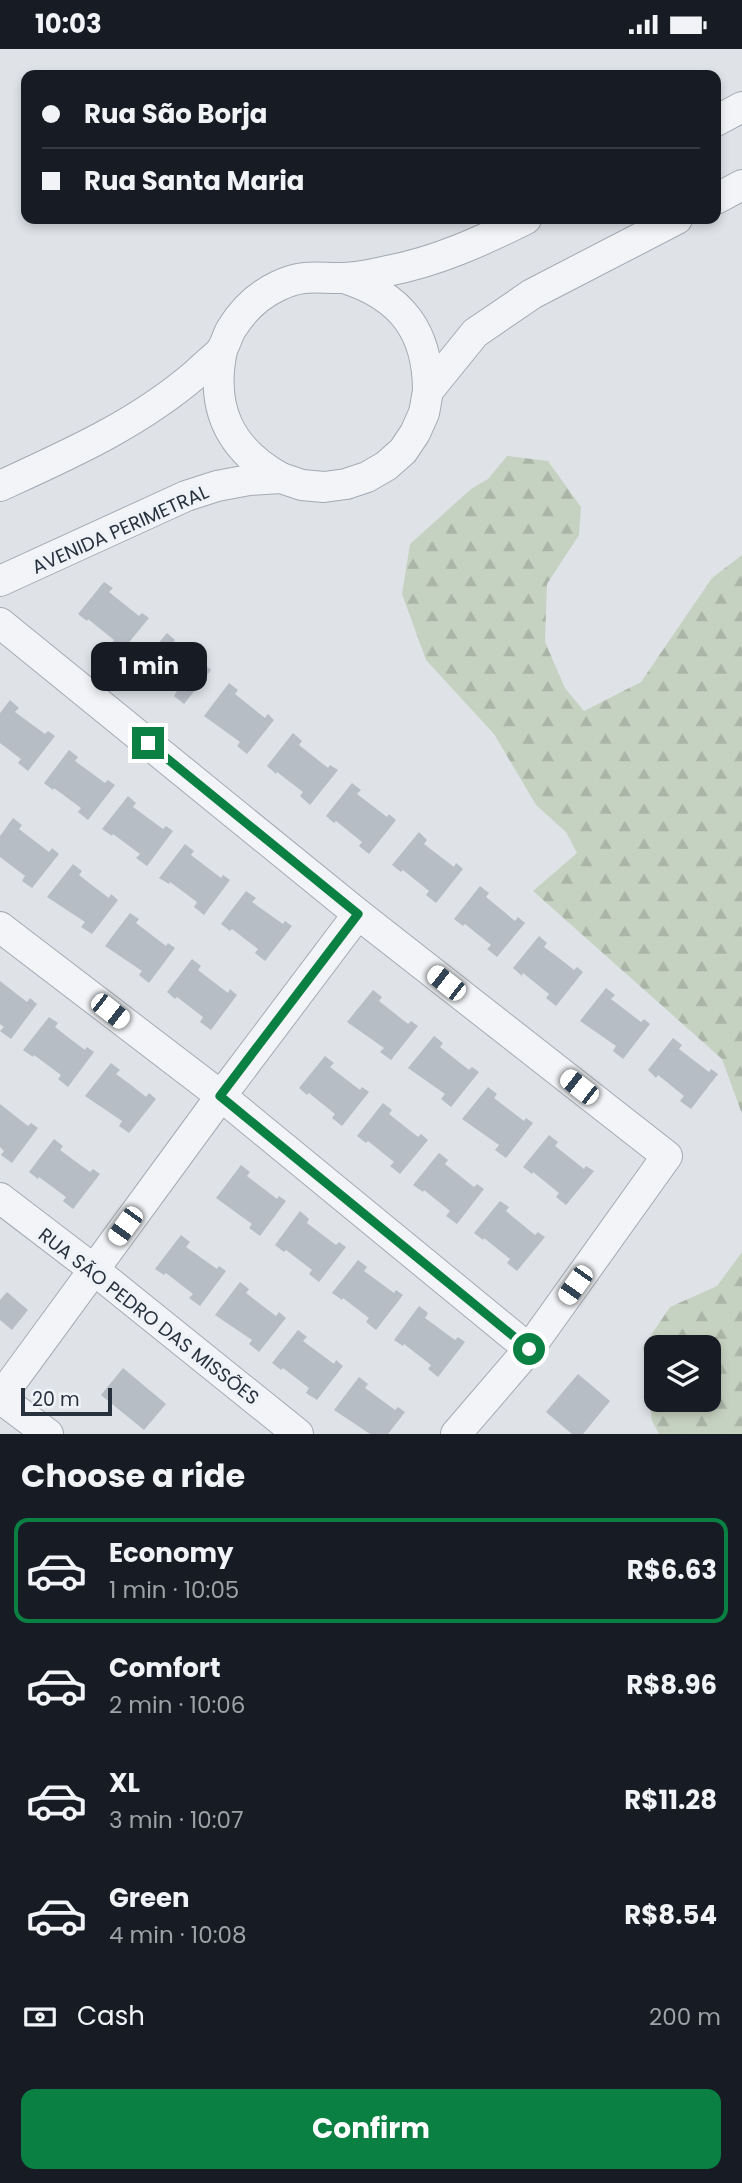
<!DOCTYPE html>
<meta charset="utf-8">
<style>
:root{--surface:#171b24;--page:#20242c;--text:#f1f3f6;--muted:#9ea1a6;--line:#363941;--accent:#0b8043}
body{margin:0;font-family:Poppins,sans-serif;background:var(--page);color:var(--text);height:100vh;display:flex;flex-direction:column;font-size:26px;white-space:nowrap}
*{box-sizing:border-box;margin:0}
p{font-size:23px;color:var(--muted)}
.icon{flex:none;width:38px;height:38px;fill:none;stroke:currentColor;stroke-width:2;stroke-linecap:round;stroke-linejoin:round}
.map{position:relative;height:1385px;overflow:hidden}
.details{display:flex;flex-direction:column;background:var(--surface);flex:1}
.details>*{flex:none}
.hud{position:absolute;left:21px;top:21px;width:700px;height:154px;border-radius:14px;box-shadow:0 4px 10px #0003;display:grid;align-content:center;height:154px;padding:0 21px;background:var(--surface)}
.controls{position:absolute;left:644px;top:1286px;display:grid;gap:14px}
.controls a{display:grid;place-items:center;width:77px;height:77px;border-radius:14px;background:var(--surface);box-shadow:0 4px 10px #0003;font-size:35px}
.scale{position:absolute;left:21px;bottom:18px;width:91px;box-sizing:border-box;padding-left:7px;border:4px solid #28323f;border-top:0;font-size:19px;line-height:24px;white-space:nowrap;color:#28323f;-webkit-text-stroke:5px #eff2f6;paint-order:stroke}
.end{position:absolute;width:32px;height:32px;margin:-16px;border:9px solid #0b8043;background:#fff;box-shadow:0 0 0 4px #fff}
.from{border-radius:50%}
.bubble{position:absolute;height:49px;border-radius:14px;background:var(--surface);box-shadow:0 4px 10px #0003;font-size:23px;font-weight:700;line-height:49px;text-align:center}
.car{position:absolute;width:21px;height:42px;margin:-21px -10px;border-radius:9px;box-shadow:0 0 5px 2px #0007;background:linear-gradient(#fff 24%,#345 0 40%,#fff 0 76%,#345 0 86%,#fff 0)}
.hud b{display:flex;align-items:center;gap:24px;height:66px;font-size:26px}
.hud b+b{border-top:2px solid var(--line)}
.hud i{width:18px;height:18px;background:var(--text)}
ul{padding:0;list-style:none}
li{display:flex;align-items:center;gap:21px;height:105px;margin:0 14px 10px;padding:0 7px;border:4px solid transparent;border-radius:14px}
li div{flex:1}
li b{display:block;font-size:26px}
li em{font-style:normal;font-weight:700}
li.on{border-color:var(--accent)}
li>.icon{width:63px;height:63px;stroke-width:1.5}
h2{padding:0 21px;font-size:32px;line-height:84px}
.pay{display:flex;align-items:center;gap:18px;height:77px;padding:0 21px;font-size:26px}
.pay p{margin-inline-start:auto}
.button{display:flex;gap:14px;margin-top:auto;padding:14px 21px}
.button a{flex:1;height:80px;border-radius:14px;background:var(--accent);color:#fff;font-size:28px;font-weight:700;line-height:80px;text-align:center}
.status{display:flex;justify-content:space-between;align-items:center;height:49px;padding:0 35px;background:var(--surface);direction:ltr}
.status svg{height:19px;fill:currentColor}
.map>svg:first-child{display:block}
</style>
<div class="status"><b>10:03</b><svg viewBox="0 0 49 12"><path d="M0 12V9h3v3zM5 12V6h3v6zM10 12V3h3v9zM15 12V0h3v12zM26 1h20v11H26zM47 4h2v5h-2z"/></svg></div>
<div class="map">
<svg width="742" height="1385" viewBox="0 0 742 1385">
<defs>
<pattern id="forest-firs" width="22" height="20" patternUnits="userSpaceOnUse" patternTransform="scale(1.75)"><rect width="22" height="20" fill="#c6d2c1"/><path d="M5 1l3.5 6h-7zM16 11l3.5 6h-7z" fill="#aab5a7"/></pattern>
</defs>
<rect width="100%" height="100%" fill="#dfe3e8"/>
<g fill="url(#forest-firs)" fill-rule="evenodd">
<polygon points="507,407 548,412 581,458 579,486 547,535 545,593 565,639 584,662 641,633 712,529 742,506 742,1065 722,1010 533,842 577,804 566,783 536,756 494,685 426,611 402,545 410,495 471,440 488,430"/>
<path d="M742 1203V1385H659L652 1372 643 1298 670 1258 717 1237ZM656 1298H709V1351H656Z"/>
</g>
<g fill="#b7bdc5">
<polygon points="104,533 113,539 109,543 139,567 142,564 149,569 121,603 111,595 114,591 88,570 87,572 78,565"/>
<polygon points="167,584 175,591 172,595 202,618 204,615 211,621 184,655 174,647 177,642 140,616"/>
<polygon points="229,634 238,641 235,645 265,669 268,665 274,671 247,705 237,697 240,693 204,667"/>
<polygon points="10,651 19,659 15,663 45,685 48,682 55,687 28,722 18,714 21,710 0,694 0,664"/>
<polygon points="293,684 302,692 299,696 328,719 330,716 338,721 310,756 300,747 303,743 277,723 276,725 267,717"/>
<polygon points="69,701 78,708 75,712 105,734 108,731 115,736 88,771 78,763 81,759 54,739 53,741 44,734"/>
<polygon points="352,734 361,741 357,745 387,768 389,765 396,771 369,805 359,797 362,793 336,772 334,774 326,767"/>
<polygon points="128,747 136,754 133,758 163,780 166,777 173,782 147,817 136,809 140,805 113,785 112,787 102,780"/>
<polygon points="13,769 22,776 19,780 49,803 52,799 59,805 32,839 22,832 25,827 0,808 0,787"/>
<polygon points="419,783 427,791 424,795 454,818 456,814 463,820 436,854 426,846 429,842 403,821 401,823 392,816"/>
<polygon points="185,795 194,802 191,806 221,829 223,826 230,831 204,866 194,858 197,853 170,833 169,835 159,829"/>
<polygon points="73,815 82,822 79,826 93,837 109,849 111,845 118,851 92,885 81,878 85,873 47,848"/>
<polygon points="480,837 489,844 486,848 515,872 518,868 525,874 497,908 487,900 491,896 465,875 463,877 454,870"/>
<polygon points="246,842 256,849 252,853 283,875 285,872 292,877 265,912 255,904 258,900 232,880 230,882 221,875"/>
<polygon points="130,864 139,870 136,874 166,897 168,894 175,899 149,934 139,926 142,922 105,897"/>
<polygon points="539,887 547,894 544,898 559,909 574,921 577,918 583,923 556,957 546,949 549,945 523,924 522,927 513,919"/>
<polygon points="192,910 201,917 198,921 228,944 230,940 237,946 211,981 200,973 203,968 177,948 175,950 167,943"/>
<polygon points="0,932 27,953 30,949 37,955 11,990 0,982 4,978 0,975"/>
<polygon points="606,939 615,946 611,950 641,973 644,970 650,975 623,1010 613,1002 616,997 580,972"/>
<polygon points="373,941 382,948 379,952 408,975 411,972 418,977 391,1011 380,1003 384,999 347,973"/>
<polygon points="49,968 58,974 55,978 69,989 85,1001 87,998 94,1003 68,1038 58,1030 61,1026 34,1006 33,1008 23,1001"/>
<polygon points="434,987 443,994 440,998 469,1021 472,1018 479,1023 451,1058 441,1050 445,1045 408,1019"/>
<polygon points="673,989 682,996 679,1000 709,1023 711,1020 718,1025 691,1060 680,1052 684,1047 658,1026 656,1029 648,1021"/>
<polygon points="325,1007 334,1014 330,1018 360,1041 362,1038 369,1043 342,1077 332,1069 335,1065 309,1044 307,1046 299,1039"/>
<polygon points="111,1014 120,1021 116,1025 131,1036 146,1048 149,1044 156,1050 129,1084 119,1077 122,1072 85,1047"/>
<polygon points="488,1038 497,1045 494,1049 524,1072 526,1069 533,1074 506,1109 495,1101 499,1096 462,1070"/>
<polygon points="383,1054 392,1061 389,1065 418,1088 421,1085 428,1091 400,1125 390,1117 394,1113 368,1092 366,1094 357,1087"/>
<polygon points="0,1055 28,1077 31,1074 38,1079 12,1114 1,1106 4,1102 0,1098"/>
<polygon points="549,1086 558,1093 555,1097 569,1108 584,1120 586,1117 594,1122 566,1156 556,1148 559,1144 533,1123 532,1125 523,1118"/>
<polygon points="54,1090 63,1097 60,1101 90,1123 93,1120 100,1125 73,1160 63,1152 66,1148 39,1128 38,1130 29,1123"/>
<polygon points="439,1104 448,1111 445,1115 474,1138 477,1135 484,1140 457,1175 446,1167 450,1162 424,1141 423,1143 413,1136"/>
<polygon points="241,1116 250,1123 247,1127 277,1150 279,1147 286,1152 260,1187 249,1179 252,1175 216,1149"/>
<polygon points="500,1152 509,1158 506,1162 535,1186 538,1183 545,1188 517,1222 507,1214 510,1210 484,1189 483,1191 474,1184"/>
<polygon points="300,1162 309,1170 307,1174 336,1196 339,1193 346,1198 319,1233 309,1225 312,1221 286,1201 284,1203 275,1196"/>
<polygon points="181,1186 190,1193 186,1198 217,1220 219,1217 226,1222 200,1257 189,1249 193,1245 166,1224 164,1226 155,1220"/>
<polygon points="358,1211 367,1218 364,1222 394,1244 396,1241 403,1246 376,1281 366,1273 369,1269 343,1249 342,1251 332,1244"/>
<polygon points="240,1233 249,1240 246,1244 276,1267 279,1263 286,1269 259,1303 249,1295 252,1291 215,1266"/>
<polygon points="7,1243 28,1261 12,1281 0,1271 0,1251"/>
<polygon points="419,1257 428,1264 425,1269 455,1291 458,1288 465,1293 438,1328 428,1320 431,1316 404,1295 403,1297 394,1291"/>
<polygon points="298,1281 307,1288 303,1292 334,1315 336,1311 343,1317 317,1351 306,1344 309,1339 283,1319 281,1321 272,1314"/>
<polygon points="123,1319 166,1355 144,1381 101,1346"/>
<polygon points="578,1325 610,1352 583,1385 572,1385 546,1363"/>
<polygon points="359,1328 368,1335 365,1339 395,1361 398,1358 405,1363 388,1385 370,1385 334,1361"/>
</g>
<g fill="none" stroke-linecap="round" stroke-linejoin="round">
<g stroke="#a4aab2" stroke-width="32">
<g id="minor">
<polyline points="716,72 742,58"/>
<polyline points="716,150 742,136"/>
<path d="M344 229C401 247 428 282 428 342"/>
<path d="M222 301C210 359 229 400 281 429"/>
<path d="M0 437C70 405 138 375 197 324 204 317 213 310 220 303 226 296 227 286 232 279 243 261 259 246 278 237 305 224 319 230 345 229 359 228 374 225 387 222 436 213 482 192 526 170"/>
<polyline points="0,532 186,447 217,437 249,431 281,429 302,436 324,438 346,435 367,428 386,417 403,402 415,384 424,364 428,342 475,284 532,245 677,170"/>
<polyline points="0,574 358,865 667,1107 529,1300 456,1385"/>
<polyline points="0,878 221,1047 529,1300"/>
<polyline points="0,1149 93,1220 298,1385"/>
<polyline points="48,1385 0,1349 221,1047 358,865"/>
</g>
</g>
<use href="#minor" stroke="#f2f4f7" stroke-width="30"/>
</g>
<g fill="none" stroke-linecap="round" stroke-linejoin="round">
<polyline stroke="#0b8043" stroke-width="9" points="148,694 358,865 220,1047 529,1300"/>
</g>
<g text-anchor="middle" stroke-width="7" stroke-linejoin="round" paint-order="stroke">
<g font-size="19" fill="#28323f" stroke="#eff2f6">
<text transform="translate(120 480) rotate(-24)" y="7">AVENIDA PERIMETRAL</text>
<text transform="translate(149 1267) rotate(38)" y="7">RUA SÃO PEDRO DAS MISSÕES</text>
</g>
</g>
</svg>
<div class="controls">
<a><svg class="icon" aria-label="layers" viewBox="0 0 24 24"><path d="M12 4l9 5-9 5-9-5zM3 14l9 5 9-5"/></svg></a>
</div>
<div class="scale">20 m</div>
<i class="end from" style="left:529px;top:1300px"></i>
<i class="end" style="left:148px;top:694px"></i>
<div class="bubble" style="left:91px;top:593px;width:116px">1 min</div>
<i class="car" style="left:446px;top:934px;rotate:308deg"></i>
<i class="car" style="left:110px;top:962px;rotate:128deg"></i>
<i class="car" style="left:579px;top:1038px;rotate:308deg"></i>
<i class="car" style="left:125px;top:1177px;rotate:216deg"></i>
<i class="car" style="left:575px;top:1236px;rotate:215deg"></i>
<div class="hud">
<b><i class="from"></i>Rua São Borja</b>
<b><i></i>Rua Santa Maria</b>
</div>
</div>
<section class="details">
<h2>Choose a ride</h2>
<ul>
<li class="on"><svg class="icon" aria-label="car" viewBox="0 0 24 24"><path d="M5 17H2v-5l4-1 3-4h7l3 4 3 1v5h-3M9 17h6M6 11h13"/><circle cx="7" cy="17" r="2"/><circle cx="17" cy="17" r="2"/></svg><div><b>Economy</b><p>1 min · 10:05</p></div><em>R$6.63</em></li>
<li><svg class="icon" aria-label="car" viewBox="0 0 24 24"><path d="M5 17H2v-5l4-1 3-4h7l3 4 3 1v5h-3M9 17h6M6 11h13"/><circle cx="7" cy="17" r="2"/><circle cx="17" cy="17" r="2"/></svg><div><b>Comfort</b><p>2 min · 10:06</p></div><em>R$8.96</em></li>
<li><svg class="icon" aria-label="car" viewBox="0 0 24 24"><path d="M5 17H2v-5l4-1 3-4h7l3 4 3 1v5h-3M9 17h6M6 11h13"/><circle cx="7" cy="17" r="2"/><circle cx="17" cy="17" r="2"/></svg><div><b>XL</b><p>3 min · 10:07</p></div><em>R$11.28</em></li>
<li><svg class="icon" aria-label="car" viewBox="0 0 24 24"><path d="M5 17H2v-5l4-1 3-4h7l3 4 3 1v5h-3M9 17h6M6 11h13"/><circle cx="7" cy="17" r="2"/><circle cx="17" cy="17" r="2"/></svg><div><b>Green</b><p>4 min · 10:08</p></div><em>R$8.54</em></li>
</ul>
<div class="pay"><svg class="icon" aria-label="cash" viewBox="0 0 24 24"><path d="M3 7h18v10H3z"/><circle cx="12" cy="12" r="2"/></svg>Cash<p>200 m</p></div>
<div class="button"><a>Confirm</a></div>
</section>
